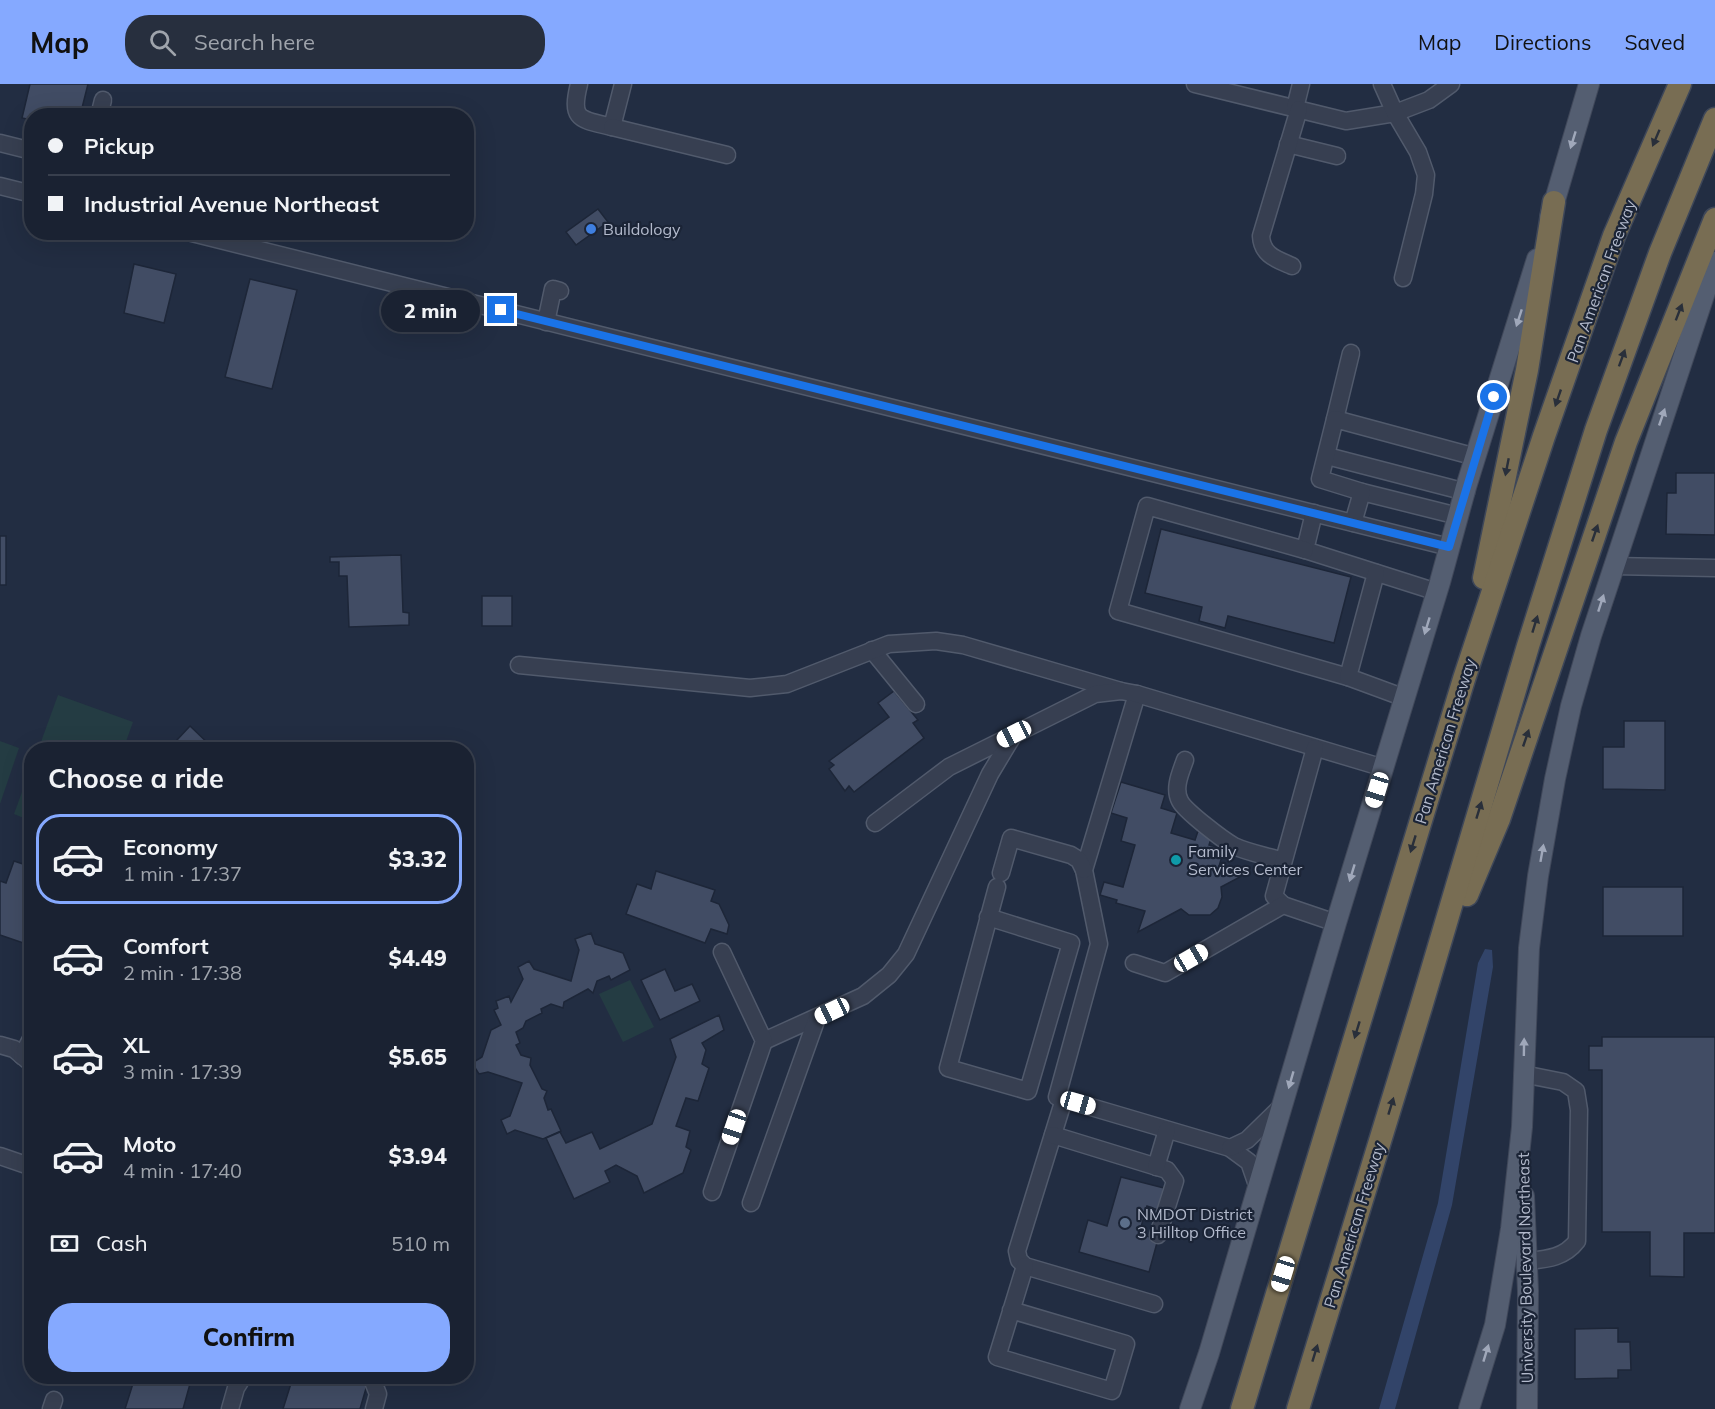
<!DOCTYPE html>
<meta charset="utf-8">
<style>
:root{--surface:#1a2232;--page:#272f3e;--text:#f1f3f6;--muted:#9fa4ac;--line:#383f4d;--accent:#85a9ff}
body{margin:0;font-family:Mulish,sans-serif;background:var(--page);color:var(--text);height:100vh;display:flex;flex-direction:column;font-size:22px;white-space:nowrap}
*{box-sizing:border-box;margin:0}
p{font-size:20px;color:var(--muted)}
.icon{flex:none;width:33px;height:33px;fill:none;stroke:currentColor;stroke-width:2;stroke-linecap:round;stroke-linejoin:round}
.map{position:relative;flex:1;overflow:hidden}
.drawer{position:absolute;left:24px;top:658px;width:450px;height:642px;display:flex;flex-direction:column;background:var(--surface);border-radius:24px;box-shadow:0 6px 24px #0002,0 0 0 2px var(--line)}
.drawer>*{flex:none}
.hud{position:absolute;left:24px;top:24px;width:450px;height:132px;border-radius:24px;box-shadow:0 6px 24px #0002,0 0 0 2px var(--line);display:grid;align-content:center;height:132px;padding:0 24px;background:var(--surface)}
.end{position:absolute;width:27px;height:27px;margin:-14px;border:8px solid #1a73e8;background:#fff;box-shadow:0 0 0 3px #fff}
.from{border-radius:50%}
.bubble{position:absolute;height:42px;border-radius:21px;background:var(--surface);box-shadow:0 6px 24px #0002,0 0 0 2px var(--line);font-size:20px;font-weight:800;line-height:42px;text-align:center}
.car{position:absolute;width:18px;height:36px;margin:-18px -9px;border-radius:8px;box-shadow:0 0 4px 2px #0007;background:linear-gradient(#fff 24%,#345 0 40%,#fff 0 76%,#345 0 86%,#fff 0)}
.hud b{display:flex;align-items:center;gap:21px;height:57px;font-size:22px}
.hud b+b{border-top:2px solid var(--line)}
.hud i{width:15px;height:15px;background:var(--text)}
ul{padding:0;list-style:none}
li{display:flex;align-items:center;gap:18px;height:90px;margin:0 12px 9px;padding:0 12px;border:3px solid transparent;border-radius:24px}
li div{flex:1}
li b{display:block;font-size:22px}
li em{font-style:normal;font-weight:800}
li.active{border-color:var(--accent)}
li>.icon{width:54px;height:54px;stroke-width:1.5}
h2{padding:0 24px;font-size:27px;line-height:72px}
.pay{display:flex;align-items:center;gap:15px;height:66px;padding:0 24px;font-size:22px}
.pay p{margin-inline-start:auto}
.action{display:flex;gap:12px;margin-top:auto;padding:12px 24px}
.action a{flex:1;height:69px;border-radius:24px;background:var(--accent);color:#111;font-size:24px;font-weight:800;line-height:69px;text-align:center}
header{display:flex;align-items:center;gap:36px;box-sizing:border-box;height:84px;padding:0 30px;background:var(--accent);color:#111}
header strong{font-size:28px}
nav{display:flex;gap:33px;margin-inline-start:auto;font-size:21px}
.search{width:420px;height:54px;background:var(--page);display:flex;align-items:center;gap:15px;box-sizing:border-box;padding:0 21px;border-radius:24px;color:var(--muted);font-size:22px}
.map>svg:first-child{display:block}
</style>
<header>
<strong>Map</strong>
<div class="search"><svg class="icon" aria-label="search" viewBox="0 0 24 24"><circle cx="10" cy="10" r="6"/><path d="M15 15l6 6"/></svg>Search here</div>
<nav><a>Map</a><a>Directions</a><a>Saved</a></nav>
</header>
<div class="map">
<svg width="1715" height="1325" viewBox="0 0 1715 1325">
<rect width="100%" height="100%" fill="#222d42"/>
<g fill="#243c43">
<polygon points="58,611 133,638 123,666 38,666"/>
<polygon points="0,657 19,664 0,720"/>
<polygon points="31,683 32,737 31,737 14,730"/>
<polygon points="630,896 654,943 623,958 599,910"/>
</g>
<polygon fill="#324469" points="1485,865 1492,866 1493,883 1452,1121 1395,1325 1379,1325 1438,1119 1478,879"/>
<g fill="#414c64" stroke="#1d2638" stroke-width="1.5">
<polygon points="30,0 88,0 80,32 32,32 32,36 22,34"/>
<polygon points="598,125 608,138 576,161 566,148"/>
<polygon points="134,180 176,190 164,239 124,229"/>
<polygon points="250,195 297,206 272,305 225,293"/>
<polygon points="1676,389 1715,389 1715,451 1666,450 1667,409 1676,409"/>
<polygon points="1161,445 1351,493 1334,559 1228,532 1225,544 1199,537 1202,523 1145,509"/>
<rect x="0" y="452" width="6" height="49"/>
<polygon points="401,471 403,528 409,529 409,541 349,543 347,492 339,492 339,478 330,478 330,473"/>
<rect x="482" y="512" width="30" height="30"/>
<polygon points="894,607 918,636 913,639 924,654 854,708 849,702 845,707 829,685 834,681 829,677 889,633 878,619"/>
<polygon points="1624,637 1665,637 1665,706 1603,705 1603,663 1624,663"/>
<polygon points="190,642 215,666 187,666 177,656"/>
<polygon points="1121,698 1165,711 1161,724 1177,729 1171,749 1195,756 1198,747 1212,752 1209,761 1224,765 1218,786 1240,793 1221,803 1222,813 1218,824 1210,831 1189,831 1181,825 1138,848 1145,827 1116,819 1117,816 1100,811 1104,798 1123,803 1135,761 1121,757 1127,734 1111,729"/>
<polygon points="14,777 32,783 32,862 0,851 0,797 6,799"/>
<polygon points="656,787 715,806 711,817 719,820 729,841 727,850 711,845 705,859 626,830 637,800 651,805"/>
<rect x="1603" y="803" width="80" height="49"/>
<polygon points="591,849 595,860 623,869 630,886 611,896 609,892 597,897 593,909 588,905 564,918 563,924 551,920 541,925 542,929 526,937 523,944 516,948 520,959 516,961 521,971 531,974 530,981 542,1005 547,1007 544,1014 548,1026 551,1025 561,1047 543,1055 515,1046 507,1050 501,1036 510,1032 522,999 488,988 479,990 472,979 482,973 491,946 501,941 494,926 498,924 496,917 509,912 511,918 523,895 518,883 529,877 534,885 571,897 579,866 575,855"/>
<polygon points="665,885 675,907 692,900 700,917 660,936 641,896"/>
<polygon points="719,931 724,946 702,959 706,966 702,980 709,984 698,1017 686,1014 676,1042 690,1047 686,1063 691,1066 683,1089 644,1109 637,1092 616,1081 605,1087 610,1098 574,1115 546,1054 560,1048 566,1059 592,1048 600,1065 652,1040 676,973 670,955"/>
<polygon points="1602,953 1715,953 1715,1149 1684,1149 1684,1193 1650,1192 1650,1148 1602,1148 1602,986 1589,986 1589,962 1602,962"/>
<polygon points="1121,1093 1164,1104 1158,1126 1147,1122 1139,1150 1158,1155 1149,1188 1079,1168 1088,1136 1107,1142"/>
<polygon points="1618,1244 1618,1258 1630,1258 1631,1286 1618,1286 1618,1294 1575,1295 1575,1245"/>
<polygon points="135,1293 166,1293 190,1300 183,1325 125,1325"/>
<polygon points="293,1293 364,1293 369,1294 360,1325 283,1325"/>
</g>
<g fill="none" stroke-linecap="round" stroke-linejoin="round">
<g stroke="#515a6c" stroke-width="19">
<g id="minor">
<path d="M579 0C570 37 580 35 612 43L623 0"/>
<polyline points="1195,0 1346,37 1395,29 1429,16 1451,0"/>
<polyline points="1382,0 1395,29 1418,68 1426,91 1424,110 1403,194"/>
<polyline points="1295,24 1301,0"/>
<polyline points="99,32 103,16"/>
<polyline points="612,43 727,71"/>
<polyline points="0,59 32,67"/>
<polyline points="1288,60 1337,72"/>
<polyline points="0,102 32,110"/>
<polyline points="188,148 1449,463"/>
<path d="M1292 182C1276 175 1262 171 1261 152L1299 25"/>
<polyline points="546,238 553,205 560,207"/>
<polyline points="1335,335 1351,269"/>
<polyline points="1327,372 1466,408"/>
<polyline points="1362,408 1458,432"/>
<polyline points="1314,429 1305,466 1437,508"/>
<polyline points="1353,439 1362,408 1320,395 1335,335 1476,373"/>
<polyline points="1305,466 1147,422 1118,527 1348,593"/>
<polyline points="1613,482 1715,484"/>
<polyline points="1376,489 1348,593 1405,614"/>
<polyline points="872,566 916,620"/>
<polyline points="519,581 750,604 787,600 889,560 936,557 963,561 1121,607"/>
<polyline points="1137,610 1084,786 1099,860 1057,1013 1230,1064 1249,1078 1258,1104"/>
<path d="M1185 676C1181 688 1173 704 1180 717 1185 727 1223 756 1234 762 1249 769 1268 772 1283 777"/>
<polyline points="875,739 949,683 1095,610 1121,607 1137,610 1384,684"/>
<polyline points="1001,789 1011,754 1071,771 1079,776 1084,786"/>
<polyline points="1283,821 1274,812 1315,664"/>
<polyline points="988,833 1071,859 1028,1007 948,984 997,803"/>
<polyline points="1134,879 1165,889 1283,821 1336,839"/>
<polyline points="764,957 863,912 889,891 906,870 990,690 1014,650"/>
<polyline points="0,961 14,965 32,980"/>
<polyline points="22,972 32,953"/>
<path d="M1523 990 1563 998 1576 1007 1579 1026 1577 1157C1564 1174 1547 1175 1527 1177"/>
<polyline points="1064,1015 1017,1167 1019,1176 1025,1182 1154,1220"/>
<polyline points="1053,1051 1167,1086 1175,1097 1158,1151"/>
<polyline points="1230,1064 1247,1056 1282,1022"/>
<polyline points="0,1072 32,1083"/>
<polyline points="1156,1083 1167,1046"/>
<polyline points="712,1108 764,957 722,868"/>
<polyline points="751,1119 817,934"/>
<polyline points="1011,1226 1126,1260 1112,1307 997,1273 1025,1182"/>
<polyline points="368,1293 372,1295 378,1310 374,1325"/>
<polyline points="51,1325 54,1316"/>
<polyline points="230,1325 236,1304 243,1293"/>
</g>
</g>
<g stroke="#40485a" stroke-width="22">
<g id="major">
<polyline points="1550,133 1589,0"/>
<polyline points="1524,1112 1528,1207 1527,1325"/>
<polyline points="1190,1325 1209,1269 1336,839 1440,498 1466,403 1537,175"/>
<polyline points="1469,1325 1495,1241 1511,1145 1522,1043 1529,864 1538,792 1555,695 1571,622 1591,552 1715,178"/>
</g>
</g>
<g stroke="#3e4759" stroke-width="25">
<g id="highway">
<polyline points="1484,494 1527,286 1554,118"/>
<polyline points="1467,811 1499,735 1626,358 1715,135"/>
<polyline points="1242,1325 1464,595 1544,352 1614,152 1680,0"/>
<polyline points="1298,1325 1421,923 1528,562 1596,346 1660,169 1715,35"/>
</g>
</g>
<use href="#minor" stroke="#373f51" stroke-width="16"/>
<use href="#major" stroke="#545e71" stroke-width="20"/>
<use href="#highway" stroke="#786d53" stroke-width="22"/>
</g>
<defs><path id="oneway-solid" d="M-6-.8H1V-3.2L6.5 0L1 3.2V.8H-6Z" transform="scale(1.5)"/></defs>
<g fill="#292f3a">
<use href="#oneway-solid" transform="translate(1656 54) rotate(113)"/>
<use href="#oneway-solid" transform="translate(1679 228) rotate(-69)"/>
<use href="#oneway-solid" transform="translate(1622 274) rotate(-70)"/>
<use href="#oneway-solid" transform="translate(1558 314) rotate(109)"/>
<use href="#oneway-solid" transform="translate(1507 383) rotate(101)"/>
<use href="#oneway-solid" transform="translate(1595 449) rotate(-71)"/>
<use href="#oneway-solid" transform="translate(1535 540) rotate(-73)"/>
<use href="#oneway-solid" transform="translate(1526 654) rotate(-71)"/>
<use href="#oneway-solid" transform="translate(1479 726) rotate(-73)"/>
<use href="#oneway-solid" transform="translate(1413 760) rotate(107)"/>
<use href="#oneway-solid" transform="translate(1357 946) rotate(107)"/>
<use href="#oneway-solid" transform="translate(1391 1022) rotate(-73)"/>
<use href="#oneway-solid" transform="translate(1315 1269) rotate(-73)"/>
</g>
<g fill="#a0a8ba">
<use href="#oneway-solid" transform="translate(1573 56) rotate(107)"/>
<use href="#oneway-solid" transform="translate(1519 234) rotate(108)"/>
<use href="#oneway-solid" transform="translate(1662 333) rotate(-71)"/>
<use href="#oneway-solid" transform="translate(1601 519) rotate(-72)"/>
<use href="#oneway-solid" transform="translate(1427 542) rotate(107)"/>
<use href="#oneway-solid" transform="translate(1542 769) rotate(-80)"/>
<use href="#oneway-solid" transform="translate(1352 789) rotate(107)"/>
<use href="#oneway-solid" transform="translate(1524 963) rotate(-89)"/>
<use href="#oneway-solid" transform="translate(1291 996) rotate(106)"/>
<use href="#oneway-solid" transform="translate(1486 1269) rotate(-73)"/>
</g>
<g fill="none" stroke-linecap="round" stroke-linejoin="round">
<polyline stroke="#1a73e8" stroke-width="8" points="501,226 1449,463 1494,313"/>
</g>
<circle fill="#3f7fe0" stroke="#1b2436" stroke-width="2" cx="591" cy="145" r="6"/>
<circle fill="#0f9aa8" stroke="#1b2436" stroke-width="2" cx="1176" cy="776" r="6"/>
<circle fill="#5c6f8a" stroke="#1b2436" stroke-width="2" cx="1125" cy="1139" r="6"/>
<g text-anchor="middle" stroke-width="4.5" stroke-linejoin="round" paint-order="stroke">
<g font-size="16" fill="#b3bacc" stroke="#1b2436" text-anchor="start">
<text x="603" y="151">Buildology</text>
<text x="1188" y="773">Family<tspan x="1188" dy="18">Services Center</tspan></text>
<text x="1137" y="1136">NMDOT District<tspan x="1137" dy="18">3 Hilltop Office</tspan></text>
</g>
<g font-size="16" fill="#b3bacc" stroke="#1b2436">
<text transform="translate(1601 197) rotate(-70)" y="6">Pan American Freeway</text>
<text transform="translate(1445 657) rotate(-73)" y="6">Pan American Freeway</text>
<text transform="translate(1354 1141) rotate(-73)" y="6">Pan American Freeway</text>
<text transform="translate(1525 1184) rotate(-91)" y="6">University Boulevard Northeast</text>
</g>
</g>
</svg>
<i class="end from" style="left:1494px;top:313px"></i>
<i class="end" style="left:501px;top:226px"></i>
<div class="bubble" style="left:381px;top:206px;width:99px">2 min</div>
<i class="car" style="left:1014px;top:650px;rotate:243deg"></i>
<i class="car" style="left:1377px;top:706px;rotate:197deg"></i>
<i class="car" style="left:1191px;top:874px;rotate:60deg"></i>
<i class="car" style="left:832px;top:927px;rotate:245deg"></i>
<i class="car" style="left:1078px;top:1019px;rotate:106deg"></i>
<i class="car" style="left:734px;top:1043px;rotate:199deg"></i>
<i class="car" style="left:1283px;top:1190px;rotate:197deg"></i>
<div class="hud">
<b><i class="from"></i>Pickup</b>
<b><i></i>Industrial Avenue Northeast</b>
</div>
<section class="drawer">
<h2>Choose a ride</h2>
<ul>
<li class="active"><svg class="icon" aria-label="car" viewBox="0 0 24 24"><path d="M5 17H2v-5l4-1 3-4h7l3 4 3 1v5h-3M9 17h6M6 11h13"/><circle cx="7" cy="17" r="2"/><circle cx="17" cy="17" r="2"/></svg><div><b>Economy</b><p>1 min · 17:37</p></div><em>$3.32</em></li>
<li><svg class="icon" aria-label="car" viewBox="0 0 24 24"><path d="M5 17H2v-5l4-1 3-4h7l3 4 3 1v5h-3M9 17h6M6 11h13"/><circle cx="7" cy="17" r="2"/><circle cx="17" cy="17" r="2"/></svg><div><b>Comfort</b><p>2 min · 17:38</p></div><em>$4.49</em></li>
<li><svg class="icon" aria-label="car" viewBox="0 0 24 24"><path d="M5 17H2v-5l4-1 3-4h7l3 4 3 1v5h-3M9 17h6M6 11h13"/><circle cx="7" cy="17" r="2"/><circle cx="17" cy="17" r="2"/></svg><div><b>XL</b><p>3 min · 17:39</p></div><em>$5.65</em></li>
<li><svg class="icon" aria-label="car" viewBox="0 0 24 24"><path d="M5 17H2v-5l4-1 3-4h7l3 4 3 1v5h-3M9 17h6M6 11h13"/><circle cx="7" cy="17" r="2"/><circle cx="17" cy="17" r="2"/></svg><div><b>Moto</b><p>4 min · 17:40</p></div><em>$3.94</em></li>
</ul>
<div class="pay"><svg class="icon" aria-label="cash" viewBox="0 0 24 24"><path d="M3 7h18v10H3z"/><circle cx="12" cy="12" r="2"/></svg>Cash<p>510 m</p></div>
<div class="action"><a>Confirm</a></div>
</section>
</div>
